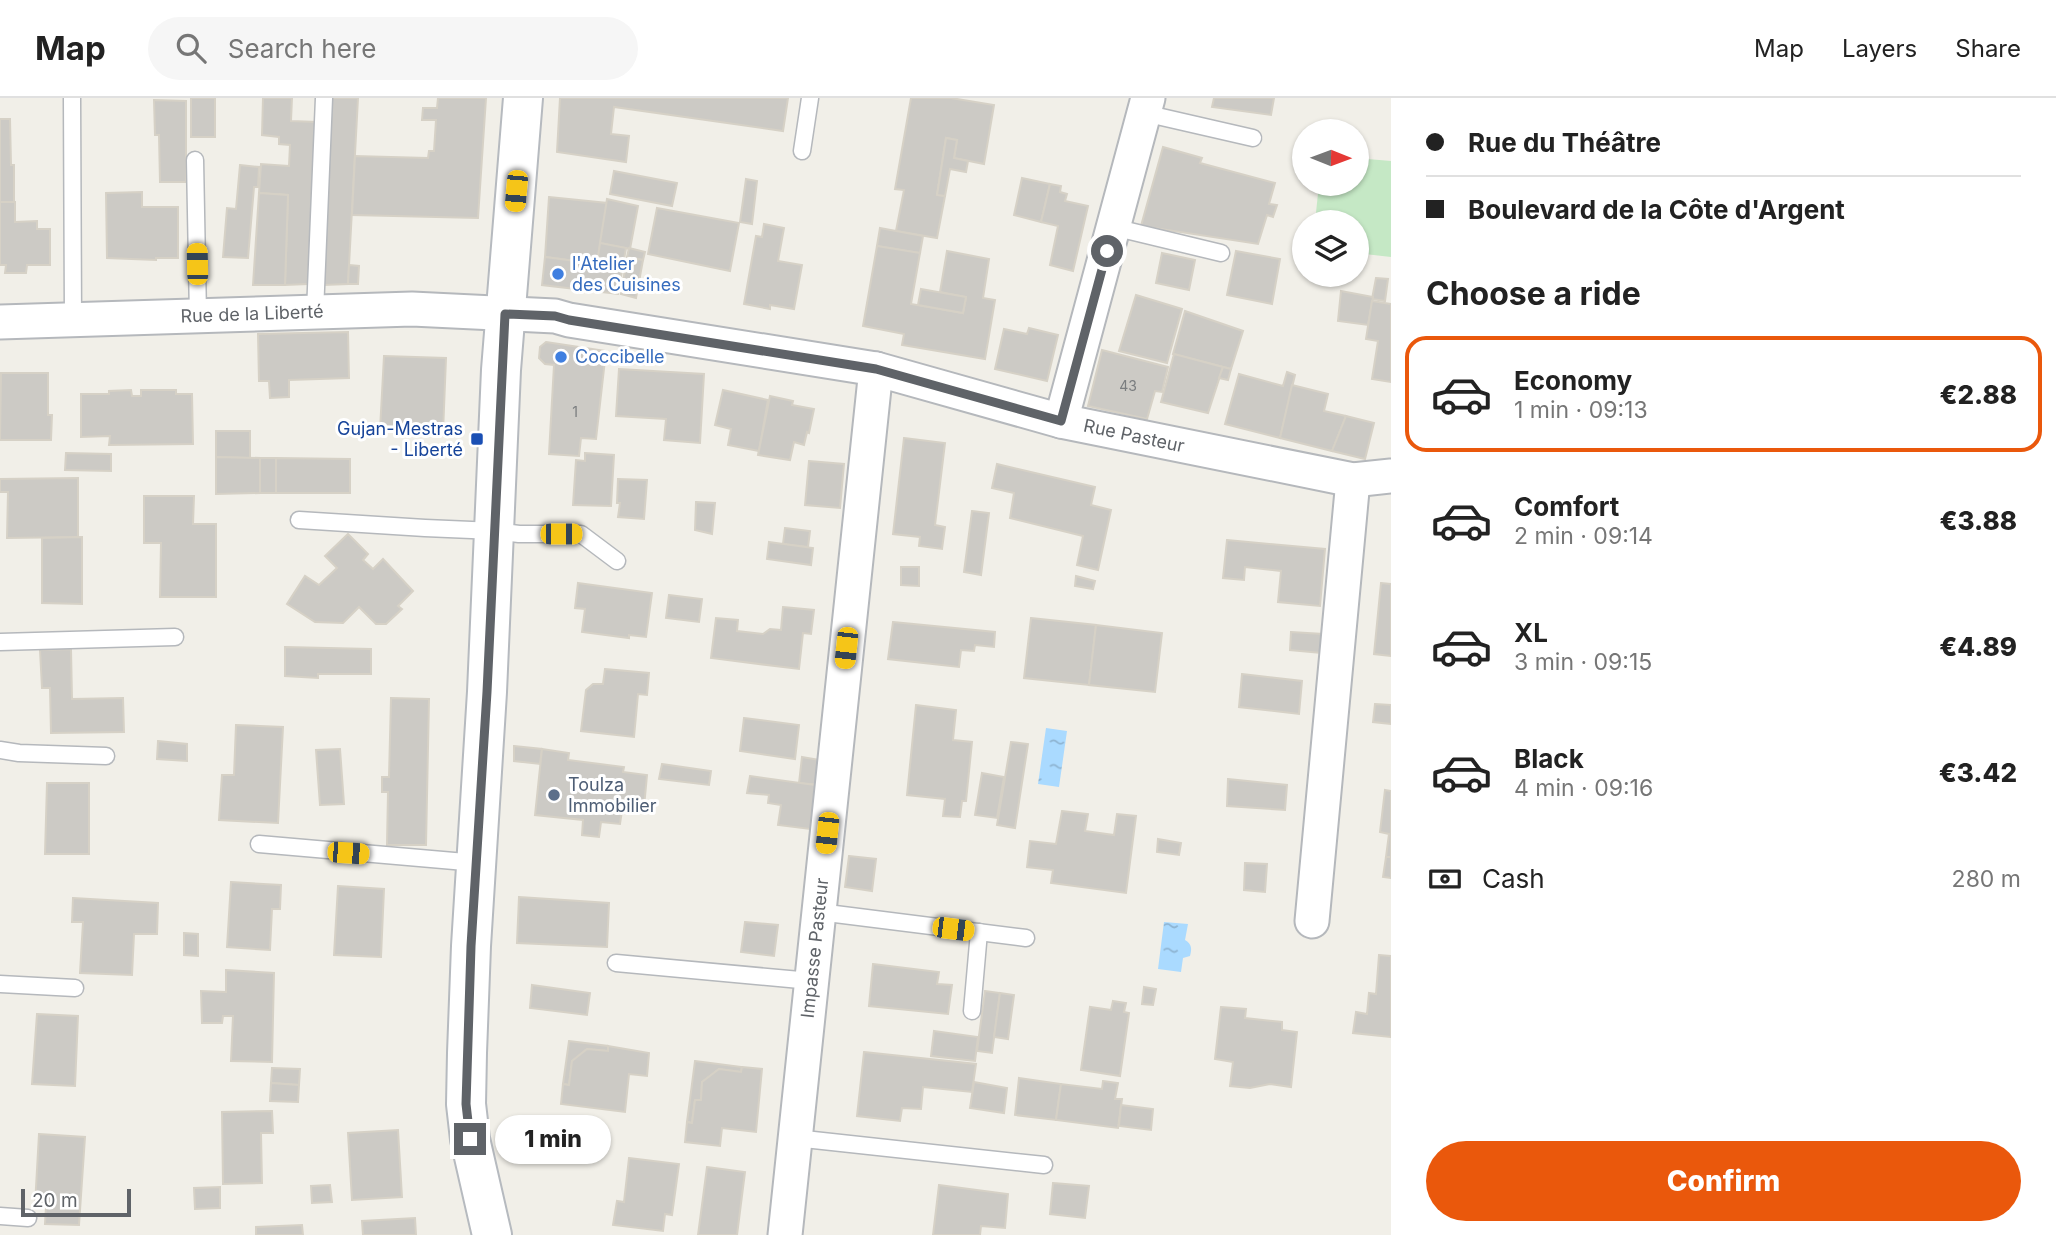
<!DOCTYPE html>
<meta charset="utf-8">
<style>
:root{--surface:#fff;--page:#f6f6f6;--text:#222;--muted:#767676;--line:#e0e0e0;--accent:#ea580c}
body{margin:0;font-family:Inter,sans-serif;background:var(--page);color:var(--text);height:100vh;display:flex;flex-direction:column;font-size:26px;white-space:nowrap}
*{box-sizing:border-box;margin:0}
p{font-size:23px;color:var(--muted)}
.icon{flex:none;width:38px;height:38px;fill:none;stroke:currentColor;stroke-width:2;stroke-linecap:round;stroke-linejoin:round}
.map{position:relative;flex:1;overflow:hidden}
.drawer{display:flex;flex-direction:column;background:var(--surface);width:665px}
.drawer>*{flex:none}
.hud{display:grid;align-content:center;height:154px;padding:0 35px;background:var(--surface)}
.needle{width:46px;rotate:91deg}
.fabs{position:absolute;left:1292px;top:21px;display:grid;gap:14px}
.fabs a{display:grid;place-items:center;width:77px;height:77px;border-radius:50%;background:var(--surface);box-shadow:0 2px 5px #0004;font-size:35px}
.scale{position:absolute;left:21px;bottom:18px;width:110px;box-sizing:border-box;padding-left:7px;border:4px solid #5f6368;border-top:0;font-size:19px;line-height:24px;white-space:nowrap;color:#5f6368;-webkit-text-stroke:5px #fff;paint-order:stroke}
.end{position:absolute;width:32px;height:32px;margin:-16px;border:9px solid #5f6368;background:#fff;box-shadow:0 0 0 4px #fff}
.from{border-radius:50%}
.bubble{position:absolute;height:49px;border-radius:24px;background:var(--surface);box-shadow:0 2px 5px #0004;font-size:23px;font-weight:800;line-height:49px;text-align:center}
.car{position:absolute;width:21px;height:42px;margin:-21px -10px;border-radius:9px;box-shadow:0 0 5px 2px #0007;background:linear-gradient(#f5c518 24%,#345 0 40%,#f5c518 0 76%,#345 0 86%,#f5c518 0)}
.hud b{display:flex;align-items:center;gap:24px;height:66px;font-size:26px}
.hud b+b{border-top:2px solid var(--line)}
.hud i{width:18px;height:18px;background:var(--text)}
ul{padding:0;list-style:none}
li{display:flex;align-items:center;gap:21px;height:116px;margin:0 14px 10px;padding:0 21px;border:4px solid transparent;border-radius:21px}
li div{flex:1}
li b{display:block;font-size:26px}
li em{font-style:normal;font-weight:800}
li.selected{border-color:var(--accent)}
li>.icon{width:63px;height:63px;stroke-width:1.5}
h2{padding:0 35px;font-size:32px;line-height:84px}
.pay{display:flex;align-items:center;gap:18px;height:77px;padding:0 35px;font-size:26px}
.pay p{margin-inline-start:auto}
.primary-button{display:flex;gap:14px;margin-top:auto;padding:14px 35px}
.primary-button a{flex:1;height:80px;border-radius:42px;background:var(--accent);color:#fff;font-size:28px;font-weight:800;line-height:80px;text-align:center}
header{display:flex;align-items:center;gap:42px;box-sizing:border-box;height:98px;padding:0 35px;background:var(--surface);border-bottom:2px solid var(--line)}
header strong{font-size:33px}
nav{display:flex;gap:38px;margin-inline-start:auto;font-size:24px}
.search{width:490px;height:63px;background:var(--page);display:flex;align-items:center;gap:18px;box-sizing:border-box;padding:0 24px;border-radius:38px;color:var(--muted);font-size:26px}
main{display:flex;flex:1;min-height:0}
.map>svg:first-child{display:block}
</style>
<header>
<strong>Map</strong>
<div class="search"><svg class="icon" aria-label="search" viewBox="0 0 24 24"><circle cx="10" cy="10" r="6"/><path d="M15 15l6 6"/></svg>Search here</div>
<nav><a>Map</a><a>Layers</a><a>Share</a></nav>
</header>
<main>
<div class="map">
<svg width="1391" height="1137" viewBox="0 0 1391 1137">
<defs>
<pattern id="water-ripples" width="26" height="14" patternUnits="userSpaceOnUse" patternTransform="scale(1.75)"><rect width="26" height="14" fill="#aadaff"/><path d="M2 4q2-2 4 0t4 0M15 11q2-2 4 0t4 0" fill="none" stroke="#8eb4d2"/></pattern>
</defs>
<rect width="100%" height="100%" fill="#f1efe8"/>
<polygon fill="#c5e8c5" points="1356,60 1391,63 1391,159 1356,155 1356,124 1315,124 1319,86 1356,86"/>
<g fill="url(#water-ripples)">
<polygon points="1046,630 1067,633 1059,689 1038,686"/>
<path d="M1164 824 1188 826 1185 842C1192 846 1192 851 1190 858L1183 860 1181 874 1158 871Z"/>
</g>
<g fill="#cccac5" stroke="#d6d1c6" stroke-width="2">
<rect x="191" y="0" width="24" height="39"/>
<polygon points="263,0 292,0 291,23 317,24 308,186 285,187 288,97 259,95 261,66 289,68 290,47 279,46 279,39 262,37"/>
<polygon points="331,0 358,0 348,186 324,187"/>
<polygon points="438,0 486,0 478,120 352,117 355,58 428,60 429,53 434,53 436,22 422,22 423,10 437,10"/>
<polygon points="560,0 788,0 783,33 614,9 611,36 629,38 626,64 557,54"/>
<polygon points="911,0 951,0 994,7 984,66 954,60 957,42 946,40 937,97 945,98 937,140 896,133 904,92 895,91"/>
<polygon points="1214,0 1274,0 1271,17 1212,9"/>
<polygon points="154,2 186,3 186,84 160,84 159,37 155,37"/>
<polygon points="0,21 10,21 11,67 14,67 14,104 0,104"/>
<polygon points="946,40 957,42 954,60 968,63 966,74 950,71 945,98 937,97"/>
<polygon points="1163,49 1202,60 1200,65 1275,85 1269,106 1277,107 1273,119 1267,117 1258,146 1141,128"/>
<polygon points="240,67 259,69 258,89 254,89 248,160 223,159 227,110 236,111"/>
<polygon points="614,73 677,85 672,108 610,96"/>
<polygon points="1022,80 1050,86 1041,124 1014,117"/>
<polygon points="746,81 757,83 752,126 740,124"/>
<polygon points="1050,86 1061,88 1060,94 1067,96 1065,103 1088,108 1073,173 1050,167 1058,128 1041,124"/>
<polygon points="142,94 142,109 178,109 178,160 156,160 156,162 107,160 106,95"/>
<polygon points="259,95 288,97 285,187 253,187"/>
<polygon points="549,99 607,105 597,166 545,159"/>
<polygon points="607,101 638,108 630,151 600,145"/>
<polygon points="0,104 15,104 15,124 37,123 37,131 50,131 50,167 27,167 26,175 5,175 6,167 0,167"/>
<polygon points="657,110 739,125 730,173 648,156"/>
<polygon points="764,126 784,130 778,163 802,167 794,211 770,207 770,211 744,206 756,138 762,139"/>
<polygon points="880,130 923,138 920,155 877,148"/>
<polygon points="600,145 626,150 618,196 542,187 545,159 597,166"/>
<polygon points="877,148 920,155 911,206 963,215 966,199 940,194 947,153 989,161 983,200 995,202 985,261 902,247 904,236 863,228"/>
<polygon points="629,150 645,154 643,162 627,159"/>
<polygon points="1236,153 1280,161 1272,206 1227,197"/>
<polygon points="1162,155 1195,162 1189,192 1156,185"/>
<polygon points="627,159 643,162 636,200 621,196"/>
<polygon points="349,167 359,168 358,186 348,186"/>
<polygon points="1376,180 1388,181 1385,203 1372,201"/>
<polygon points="921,191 966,199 963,215 918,207"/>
<polygon points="1341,193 1373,199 1368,227 1338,223"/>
<polygon points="1136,197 1182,211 1167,265 1119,253"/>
<polygon points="1372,203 1391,206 1391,284 1372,281 1378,243 1366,241"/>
<polygon points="1185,213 1243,233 1231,271 1173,256"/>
<polygon points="1029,230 1058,237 1047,283 995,271 1004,231 1027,236"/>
<polygon points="348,234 349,280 289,282 289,299 270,300 269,283 259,283 258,236"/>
<polygon points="546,244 606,253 596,341 581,340 579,358 549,356 554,267 545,266 539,260 540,249"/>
<polygon points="1102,252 1168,269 1162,294 1155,293 1147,321 1088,308"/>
<polygon points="1174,256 1223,269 1208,315 1161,304"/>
<polygon points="384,258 446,260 443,335 380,332"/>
<polygon points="1223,269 1231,271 1228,282 1219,280"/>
<polygon points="619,271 704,276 700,345 664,342 666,321 616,318"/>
<polygon points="1287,274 1295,277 1280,340 1225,326 1239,276 1283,288"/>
<polygon points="1,275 48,275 48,317 52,317 51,342 0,342"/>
<polygon points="1292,287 1328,296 1324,313 1346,318 1332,353 1280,340"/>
<polygon points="131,292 132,298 141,298 141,292 176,292 176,296 192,296 193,346 109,347 110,338 81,339 81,296 109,296 109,293"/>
<polygon points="723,292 768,302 759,353 728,347 731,331 715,327"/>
<polygon points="770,298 793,303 792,307 814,311 809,335 807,334 804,347 794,344 790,362 758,357"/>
<polygon points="1346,318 1374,325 1365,361 1332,353"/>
<polygon points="216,333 250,333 250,360 216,359"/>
<polygon points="904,340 945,345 935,427 945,429 942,451 919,448 920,439 893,436"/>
<polygon points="66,355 111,356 111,373 65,372"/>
<polygon points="585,355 614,357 611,408 573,407 576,362 585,363"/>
<polygon points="216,359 260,360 260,395 216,396"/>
<rect x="260" y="360" width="16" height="35"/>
<polygon points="276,360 350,361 350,395 276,395"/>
<polygon points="809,363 844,366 840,410 805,407"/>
<polygon points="997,366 1095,389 1091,407 1111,412 1098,472 1077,467 1083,438 1010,420 1014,395 992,390"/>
<polygon points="78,380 78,439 7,440 8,394 0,394 0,381"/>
<polygon points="618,381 647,382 644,421 618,419 620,405 617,405"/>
<polygon points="144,398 194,398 193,426 216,426 216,499 160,499 161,445 144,445"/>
<polygon points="696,404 715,405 712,436 695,432"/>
<polygon points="972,413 989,415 981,477 964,474"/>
<polygon points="785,430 810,433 808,449 783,446"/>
<polygon points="348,436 368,456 363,462 373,471 383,461 413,493 398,508 402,511 386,526 376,526 359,509 343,525 315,524 287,506 305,478 319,487 337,470 325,458"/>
<polygon points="82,439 82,506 42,505 42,440"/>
<polygon points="1227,442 1325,451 1320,508 1278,504 1281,473 1245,469 1244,482 1223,480"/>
<polygon points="769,444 813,450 811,467 767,461"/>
<polygon points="901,469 919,469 919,488 901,487"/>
<polygon points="1076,478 1095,483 1093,491 1075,488"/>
<polygon points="578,485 652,495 646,539 629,537 629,540 582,534 585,511 575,510"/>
<polygon points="1381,485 1391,486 1391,558 1374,556"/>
<polygon points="669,497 702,501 699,524 666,520"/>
<polygon points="783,509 814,512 811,536 803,535 799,571 711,560 716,520 738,522 737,533 763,536 770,531 781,532"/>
<polygon points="1031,520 1096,527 1089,587 1024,580"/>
<polygon points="893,524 995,534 994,549 975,547 974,553 961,552 959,569 888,561"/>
<polygon points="1096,527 1162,535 1155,594 1089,587"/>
<polygon points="1291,534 1323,536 1321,555 1290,552"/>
<polygon points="285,549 371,551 371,576 318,576 318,580 285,578"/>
<polygon points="71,551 72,601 123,600 124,634 51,635 50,590 42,590 40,552"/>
<polygon points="605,571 649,575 647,597 638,596 634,639 581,633 586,592 593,586 603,586"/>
<polygon points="1242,576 1302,583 1299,616 1239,609"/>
<polygon points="391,600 429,601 426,747 387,747 388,694 382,694 382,679 389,679"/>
<polygon points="1375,606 1391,607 1391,626 1373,624"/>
<polygon points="916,607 956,612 953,642 972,644 966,703 962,703 960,719 943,718 945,701 907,697"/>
<polygon points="744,620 799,627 795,661 740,653"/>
<polygon points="236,627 283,629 278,725 219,722 222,677 234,677"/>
<polygon points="158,643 187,646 187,663 157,661"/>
<polygon points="1011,644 1028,646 1015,730 997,727"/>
<polygon points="514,648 542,651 540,666 514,663"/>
<polygon points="340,651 344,706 320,707 316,652"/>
<polygon points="542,651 569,655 568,662 624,669 623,674 647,677 644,709 623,706 620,726 601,724 599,739 582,737 583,722 535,717"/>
<polygon points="802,659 820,662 819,687 799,685"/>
<polygon points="662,666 711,673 709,687 659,681"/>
<polygon points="982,675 1004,679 997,720 975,717"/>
<polygon points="750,678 815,687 810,731 778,727 781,707 768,705 769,697 747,695"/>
<polygon points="1228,681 1287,687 1285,712 1227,708"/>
<polygon points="47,685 89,685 89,756 45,756"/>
<polygon points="1385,692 1391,693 1391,759 1386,759 1389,736 1380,734"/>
<polygon points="1062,713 1088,716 1085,733 1114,737 1117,716 1136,718 1126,795 1051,785 1053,772 1027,769 1030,743 1056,746"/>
<polygon points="1158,741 1181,745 1179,757 1157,754"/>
<polygon points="849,758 876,761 872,793 845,789"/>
<polygon points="1386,759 1391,759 1391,780 1383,779"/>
<polygon points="1245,765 1267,766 1265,794 1244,792"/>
<polygon points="231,784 281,787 280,811 272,811 270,852 227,849"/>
<polygon points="338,788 384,791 381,859 334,857"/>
<polygon points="519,799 609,805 607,849 517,845"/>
<polygon points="73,800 158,805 157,836 134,836 132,877 80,875 83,824 72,824"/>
<polygon points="745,824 778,827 774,858 741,854"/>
<polygon points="184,835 198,836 198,858 184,857"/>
<polygon points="1379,857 1391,858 1391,939 1353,935 1356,914 1367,916 1369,895 1376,896"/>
<polygon points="873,866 939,874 937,886 952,887 948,916 869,908"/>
<polygon points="226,872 274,875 272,964 231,963 233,918 223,918 222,925 202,925 201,893 226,894"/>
<polygon points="532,887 590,895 587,917 530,910"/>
<polygon points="1144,889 1156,891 1153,907 1142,906"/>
<polygon points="985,893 1000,895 992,955 977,953"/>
<polygon points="1000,895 1014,897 1008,941 994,939"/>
<polygon points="1113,903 1126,905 1124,914 1129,915 1120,978 1081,972 1090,909 1111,912"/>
<polygon points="1221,909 1246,911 1245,920 1282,924 1282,932 1297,934 1291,989 1270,986 1250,990 1230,988 1233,964 1215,961"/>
<polygon points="37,916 78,918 75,988 32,986"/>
<polygon points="934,933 978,939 975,963 931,958"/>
<polygon points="569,943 608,948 608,953 587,951 572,963 569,987 563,986"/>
<polygon points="608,948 649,955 647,978 629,976 625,1014 561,1006 563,986 569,987 572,963 587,951 608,953"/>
<polygon points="864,954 976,966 972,994 923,989 921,1011 902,1010 900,1023 857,1018"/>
<polygon points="695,963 742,969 741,974 719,971 702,984 701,1002 695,1002 692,1025 687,1024"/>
<polygon points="742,969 762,971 756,1034 722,1030 720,1048 685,1044 687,1024 692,1025 695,1002 701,1002 702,984 719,971 741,974"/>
<polygon points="272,970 300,971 299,987 271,985"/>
<polygon points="1019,980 1061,986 1056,1022 1015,1017"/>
<polygon points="1103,983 1118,985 1115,1001 1122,1001 1118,1030 1056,1022 1061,986 1102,991"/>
<polygon points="974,984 1007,990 1004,1015 970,1010"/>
<polygon points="271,985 299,987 298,1004 270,1003"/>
<polygon points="1121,1007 1153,1011 1151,1032 1119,1028"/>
<polygon points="272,1013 273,1035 261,1035 262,1085 223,1086 222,1014"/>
<polygon points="398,1032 402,1099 352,1102 348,1035"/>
<polygon points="39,1036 85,1039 79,1127 45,1126 46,1108 35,1107"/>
<polygon points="629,1060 679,1066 672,1117 665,1116 663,1133 613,1127 617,1103 624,1104"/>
<polygon points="707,1069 745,1074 737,1137 698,1137"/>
<polygon points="1053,1085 1089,1088 1085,1120 1050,1116"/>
<polygon points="330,1087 332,1104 312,1105 311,1088"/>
<polygon points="939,1087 1008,1096 1005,1130 981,1128 980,1137 933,1137"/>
<polygon points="220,1089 220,1110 195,1111 194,1090"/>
<polygon points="415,1120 416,1137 363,1137 362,1123"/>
<polygon points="302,1127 303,1137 256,1137 256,1129"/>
</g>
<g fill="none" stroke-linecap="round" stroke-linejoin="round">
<g stroke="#b5b8bc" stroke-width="19">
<g id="lane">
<polyline points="72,0 73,221"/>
<polyline points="1144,15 1253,40"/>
<polyline points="802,53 810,0"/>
<polyline points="195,62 198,218"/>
<polyline points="1113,129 1221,155"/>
<polyline points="315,214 324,0"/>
<polyline points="299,422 425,430 495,433 519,436 581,436 617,463"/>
<polyline points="0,544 175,539"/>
<polyline points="0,652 19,655 106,658"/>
<polyline points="259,746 477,765"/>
<polyline points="819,814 1026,840"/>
<polyline points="616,865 811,883"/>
<polyline points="0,886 75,890"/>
<polyline points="972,913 979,834"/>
<polyline points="795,1040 1044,1067"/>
<polyline points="0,1118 28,1120"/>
</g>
</g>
<g stroke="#b5b8bc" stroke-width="37">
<g id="street">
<polyline points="0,224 412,211 555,218 569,222 876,271 1061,323 1353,382 1391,378"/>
<polyline points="1061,323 1148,0"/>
<polyline points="1312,823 1353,382"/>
<polyline points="785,1137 876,271"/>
</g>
</g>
<g stroke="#b6babf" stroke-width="42">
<polyline id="secondary" points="492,1137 470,1041 466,1006 467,955 471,848 487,594 501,272 523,0"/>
</g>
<use href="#lane" stroke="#fff" stroke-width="16"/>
<use href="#street" stroke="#fff" stroke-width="33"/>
<use href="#secondary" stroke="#fff" stroke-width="38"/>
</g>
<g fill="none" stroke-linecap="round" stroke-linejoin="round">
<polyline stroke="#5f6368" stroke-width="9" points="470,1041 466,1006 471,848 487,594 505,216 555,218 569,222 876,271 1061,323 1107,153"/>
</g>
<g fill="#3f7fe0" stroke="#fff" stroke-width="2.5">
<circle cx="558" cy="176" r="7"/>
<circle cx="561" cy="259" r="7"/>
</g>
<rect fill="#1a4fb4" stroke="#fff" stroke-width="2.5" x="470" y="334" width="14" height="14" rx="3.5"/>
<circle fill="#5c6f8a" stroke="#fff" stroke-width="2.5" cx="554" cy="697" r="7"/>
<g text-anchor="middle" stroke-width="6" stroke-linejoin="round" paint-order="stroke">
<g font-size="14" fill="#7a7d7f">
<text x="1128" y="293">43</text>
<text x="575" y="319">1</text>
</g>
<g font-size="18" fill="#366cbe" stroke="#fff" text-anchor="start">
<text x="572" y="172">l'Atelier<tspan x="572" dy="21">des Cuisines</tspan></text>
<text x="575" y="265">Coccibelle</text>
</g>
<g font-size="18" fill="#5f6368" stroke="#fff">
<text transform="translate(252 216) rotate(-2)" y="6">Rue de la Liberté</text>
<text transform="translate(1134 338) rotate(12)" y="6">Rue Pasteur</text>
<text transform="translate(815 850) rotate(-84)" y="6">Impasse Pasteur</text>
</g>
<g font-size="18" fill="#164399" stroke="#fff" text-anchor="end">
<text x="463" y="337">Gujan-Mestras<tspan x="463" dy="21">- Liberté</tspan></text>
</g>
<g font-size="18" fill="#4e5e75" stroke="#fff" text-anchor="start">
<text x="568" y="693">Toulza<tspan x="568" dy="21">Immobilier</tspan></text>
</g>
</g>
</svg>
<div class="fabs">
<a><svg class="needle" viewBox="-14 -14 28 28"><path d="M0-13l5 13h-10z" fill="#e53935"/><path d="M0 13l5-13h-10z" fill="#767676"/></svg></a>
<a><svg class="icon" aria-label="layers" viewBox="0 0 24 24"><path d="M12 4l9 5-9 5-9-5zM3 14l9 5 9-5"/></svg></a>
</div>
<div class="scale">20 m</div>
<i class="end from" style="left:1107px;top:153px"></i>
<i class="end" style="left:470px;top:1041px"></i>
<div class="bubble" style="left:495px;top:1017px;width:116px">1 min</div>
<i class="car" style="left:516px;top:93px;rotate:185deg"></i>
<i class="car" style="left:197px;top:166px;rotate:359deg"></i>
<i class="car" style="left:561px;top:436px;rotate:90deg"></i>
<i class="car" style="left:846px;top:550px;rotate:186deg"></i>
<i class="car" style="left:827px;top:735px;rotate:186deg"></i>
<i class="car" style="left:348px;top:755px;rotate:94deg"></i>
<i class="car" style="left:953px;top:831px;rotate:97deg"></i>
</div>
<section class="drawer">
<div class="hud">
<b><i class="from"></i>Rue du Théâtre</b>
<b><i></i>Boulevard de la Côte d'Argent</b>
</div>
<h2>Choose a ride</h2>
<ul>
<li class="selected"><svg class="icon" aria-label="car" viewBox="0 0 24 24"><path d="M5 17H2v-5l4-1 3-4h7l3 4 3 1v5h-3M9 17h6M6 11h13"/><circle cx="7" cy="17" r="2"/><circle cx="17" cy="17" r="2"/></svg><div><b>Economy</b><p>1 min · 09:13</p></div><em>€2.88</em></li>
<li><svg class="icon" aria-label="car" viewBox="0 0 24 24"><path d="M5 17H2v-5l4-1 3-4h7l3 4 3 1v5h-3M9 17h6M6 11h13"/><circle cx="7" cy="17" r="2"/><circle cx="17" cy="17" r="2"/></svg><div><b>Comfort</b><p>2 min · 09:14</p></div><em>€3.88</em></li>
<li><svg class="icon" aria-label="car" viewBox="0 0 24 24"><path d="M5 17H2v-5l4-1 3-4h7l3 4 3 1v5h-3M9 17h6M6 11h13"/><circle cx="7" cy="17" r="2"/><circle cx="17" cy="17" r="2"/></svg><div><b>XL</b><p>3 min · 09:15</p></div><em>€4.89</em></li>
<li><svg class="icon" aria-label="car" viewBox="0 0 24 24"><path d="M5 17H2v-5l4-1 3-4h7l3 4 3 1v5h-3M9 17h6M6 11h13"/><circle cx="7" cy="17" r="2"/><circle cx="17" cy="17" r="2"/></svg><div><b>Black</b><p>4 min · 09:16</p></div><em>€3.42</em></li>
</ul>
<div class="pay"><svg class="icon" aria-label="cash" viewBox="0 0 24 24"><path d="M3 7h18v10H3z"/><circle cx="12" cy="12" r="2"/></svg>Cash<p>280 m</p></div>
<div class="primary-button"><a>Confirm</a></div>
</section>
</main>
